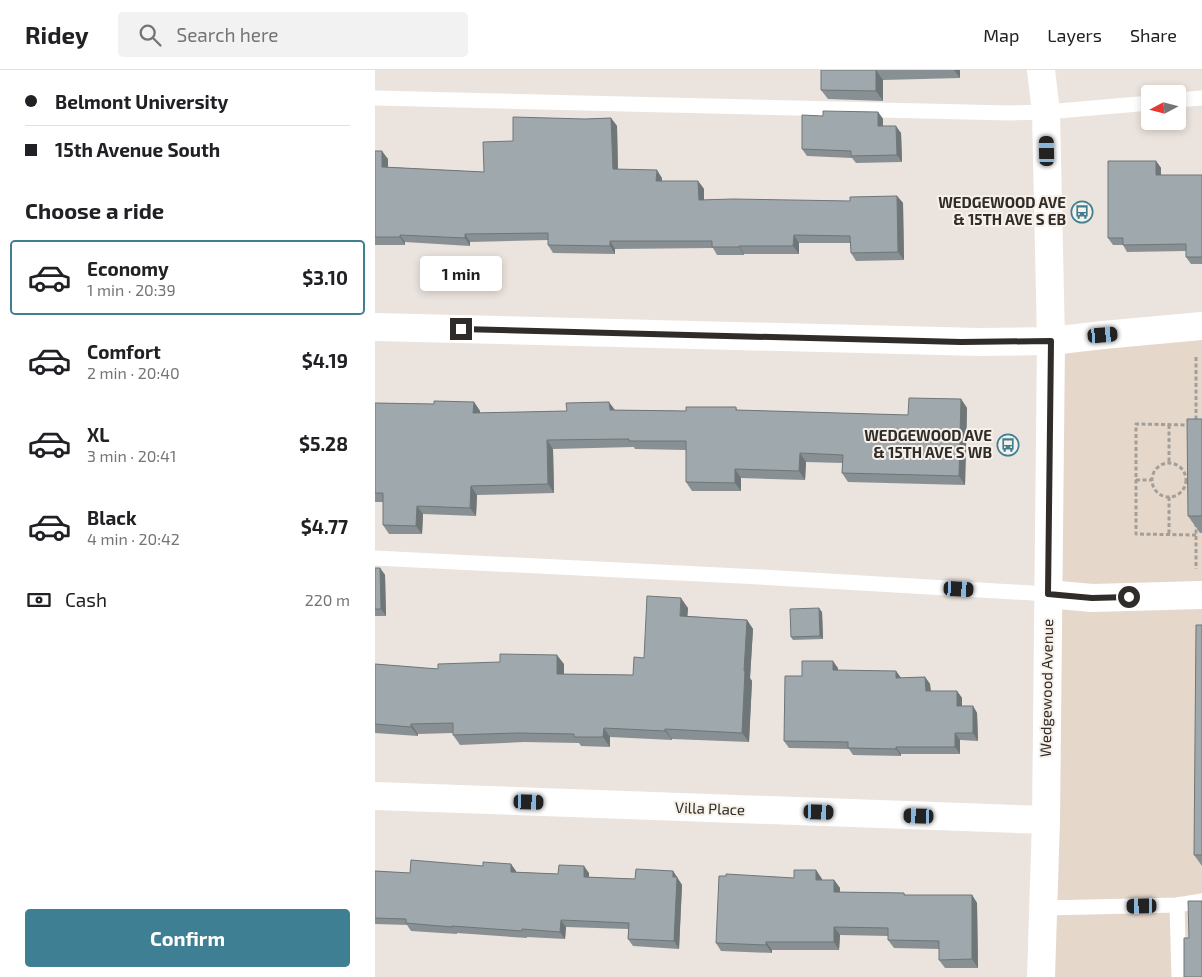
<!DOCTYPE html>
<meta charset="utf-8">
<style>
:root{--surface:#fff;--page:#f2f2f2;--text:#202124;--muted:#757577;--line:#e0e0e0;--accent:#3f7f93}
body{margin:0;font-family:"Exo 2",sans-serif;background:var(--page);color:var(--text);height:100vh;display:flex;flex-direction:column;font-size:19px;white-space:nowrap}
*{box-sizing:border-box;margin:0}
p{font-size:16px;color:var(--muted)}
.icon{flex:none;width:28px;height:28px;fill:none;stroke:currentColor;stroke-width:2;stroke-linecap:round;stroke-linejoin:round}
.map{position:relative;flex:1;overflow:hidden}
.sheet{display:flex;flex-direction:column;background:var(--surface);width:375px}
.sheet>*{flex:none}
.top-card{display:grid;align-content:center;height:110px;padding:0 25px;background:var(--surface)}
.needle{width:32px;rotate:263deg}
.controls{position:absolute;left:766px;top:15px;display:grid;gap:10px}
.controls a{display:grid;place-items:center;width:45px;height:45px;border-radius:5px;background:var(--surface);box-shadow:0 2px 8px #0003;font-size:25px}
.end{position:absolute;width:22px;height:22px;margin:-11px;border:6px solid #2f2c29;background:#fff;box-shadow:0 0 0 2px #fff}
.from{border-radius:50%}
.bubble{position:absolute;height:35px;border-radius:5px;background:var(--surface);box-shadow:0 2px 8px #0003;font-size:16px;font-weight:700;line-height:35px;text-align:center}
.car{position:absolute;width:15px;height:30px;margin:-15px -8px;border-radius:6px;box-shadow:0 0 4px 1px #0007;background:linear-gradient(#222 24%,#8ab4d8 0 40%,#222 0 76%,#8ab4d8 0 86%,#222 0)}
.top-card b{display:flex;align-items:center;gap:18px;height:48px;font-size:19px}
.top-card b+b{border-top:1px solid var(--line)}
.top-card i{width:12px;height:12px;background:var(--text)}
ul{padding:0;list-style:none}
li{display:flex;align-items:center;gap:15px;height:75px;margin:0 10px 8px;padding:0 15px;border:2px solid transparent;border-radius:5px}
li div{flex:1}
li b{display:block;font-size:19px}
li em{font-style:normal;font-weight:700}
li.current{border-color:var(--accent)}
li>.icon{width:45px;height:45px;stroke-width:1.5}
h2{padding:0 25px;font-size:22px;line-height:60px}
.pay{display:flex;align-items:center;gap:12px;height:55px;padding:0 25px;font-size:19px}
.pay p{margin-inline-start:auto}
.button{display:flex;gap:10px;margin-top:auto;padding:10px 25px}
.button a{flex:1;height:58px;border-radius:5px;background:var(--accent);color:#fff;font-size:20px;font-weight:700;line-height:58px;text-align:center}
header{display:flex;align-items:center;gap:30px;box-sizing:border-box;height:70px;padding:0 25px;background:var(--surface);border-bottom:1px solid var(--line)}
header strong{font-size:24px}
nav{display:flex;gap:28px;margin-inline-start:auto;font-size:18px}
.search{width:350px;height:45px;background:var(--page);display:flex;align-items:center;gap:12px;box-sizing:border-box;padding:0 18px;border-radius:5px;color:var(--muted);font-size:19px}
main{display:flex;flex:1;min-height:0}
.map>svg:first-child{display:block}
</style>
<header>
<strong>Ridey</strong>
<div class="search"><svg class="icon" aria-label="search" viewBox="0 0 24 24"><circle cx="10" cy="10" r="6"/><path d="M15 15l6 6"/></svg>Search here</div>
<nav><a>Map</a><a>Layers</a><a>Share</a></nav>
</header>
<main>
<section class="sheet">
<div class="top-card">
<b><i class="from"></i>Belmont University</b>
<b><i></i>15th Avenue South</b>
</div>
<h2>Choose a ride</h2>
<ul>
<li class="current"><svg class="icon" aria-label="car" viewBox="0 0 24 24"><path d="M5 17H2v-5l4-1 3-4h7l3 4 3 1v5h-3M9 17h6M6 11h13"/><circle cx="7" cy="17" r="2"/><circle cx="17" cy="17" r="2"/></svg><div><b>Economy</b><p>1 min · 20:39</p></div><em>$3.10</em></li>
<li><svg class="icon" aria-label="car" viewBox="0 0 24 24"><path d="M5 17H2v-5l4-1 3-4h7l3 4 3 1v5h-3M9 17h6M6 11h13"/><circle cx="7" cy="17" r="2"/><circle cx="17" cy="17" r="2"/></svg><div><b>Comfort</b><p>2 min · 20:40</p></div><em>$4.19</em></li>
<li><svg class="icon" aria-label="car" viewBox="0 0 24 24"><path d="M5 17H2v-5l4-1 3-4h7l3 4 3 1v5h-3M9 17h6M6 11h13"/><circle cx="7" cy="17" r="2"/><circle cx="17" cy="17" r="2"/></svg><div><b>XL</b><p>3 min · 20:41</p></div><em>$5.28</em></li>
<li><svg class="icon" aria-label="car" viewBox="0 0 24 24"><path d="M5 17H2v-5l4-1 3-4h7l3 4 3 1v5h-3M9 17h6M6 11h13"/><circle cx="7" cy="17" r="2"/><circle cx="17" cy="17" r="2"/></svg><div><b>Black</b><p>4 min · 20:42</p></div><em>$4.77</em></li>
</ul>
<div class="pay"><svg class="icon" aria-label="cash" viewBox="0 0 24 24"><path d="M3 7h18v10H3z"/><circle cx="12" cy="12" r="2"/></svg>Cash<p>220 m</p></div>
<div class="button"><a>Confirm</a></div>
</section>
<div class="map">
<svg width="827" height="907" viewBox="0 0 827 907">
<rect width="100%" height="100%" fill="#ebe3dd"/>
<polygon fill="#e5d8cb" points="827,254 827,907 665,907 676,271"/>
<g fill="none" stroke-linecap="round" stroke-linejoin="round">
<g stroke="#a49e99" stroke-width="3" stroke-dasharray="4 2.5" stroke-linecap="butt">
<polyline points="821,287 821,351"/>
<polyline points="794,355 794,392"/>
<polyline points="816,355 761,354 761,464 821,465"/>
<circle cx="794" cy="410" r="17"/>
<polyline points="761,410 777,410"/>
<polyline points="794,427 794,465"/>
<polyline points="821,453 821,499"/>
</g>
<g stroke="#fff" stroke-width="15">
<polyline points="0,28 635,43 671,42 775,33"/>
<polyline points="802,30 827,28"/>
<polyline points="0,488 385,507 673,524"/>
<polyline points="802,835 804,907"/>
<polyline points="669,838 802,835 827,831"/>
</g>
<g stroke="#fff" stroke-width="28">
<polyline points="0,257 605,272 676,271 728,265 827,256"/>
<polyline points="673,524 717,528 827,525"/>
<polyline points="0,726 671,750"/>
</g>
<polyline stroke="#fff" stroke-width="28" points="666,907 671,750 676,271 671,42 666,0"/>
</g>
<g fill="#899094">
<polygon points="446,0 585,0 585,8 508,10 508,31 453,29 446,20"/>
<polygon points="503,42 508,49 508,56 526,63 527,92 481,93 477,88 432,86 427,79 448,46"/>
<polygon points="236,48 242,56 243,99 287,108 287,111 323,111 329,119 329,130 475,131 522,126 528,133 529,190 481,191 476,183 476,173 424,173 424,184 369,184 369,185 342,185 338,178 240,179 240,184 178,183 173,175 173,170 95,172 95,176 30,172 30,175 0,175 0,81 13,89 13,97 109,102 138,71 210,49"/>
<polygon points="781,91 786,98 786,105 827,105 827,194 816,194 811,187 811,181 752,182 748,175 738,175 733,168"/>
<polygon points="586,329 592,338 590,415 473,412 467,403 468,393 431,392 430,410 366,408 366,421 317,421 311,412 311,380 260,379 259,377 178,379 179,423 102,425 101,446 48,444 47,464 14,464 8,455 8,432 0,432 0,333 59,334 99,332 105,341 105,343 240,340 311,341 361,337 362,340 533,345"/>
<polygon points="827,349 827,463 825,463 813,446"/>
<polygon points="0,498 5,498 10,505 11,546 0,546"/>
<polygon points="313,538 312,546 372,550 378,559 375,608 377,611 374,672 297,669 297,670 235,667 235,677 206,676 204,673 149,672 85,675 78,665 78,663 43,664 43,666 0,663 0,594 63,599 189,594 189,604 258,605 269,588"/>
<polygon points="447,542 448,569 418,570 416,567"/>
<polygon points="827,555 827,796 819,785"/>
<polygon points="463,598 463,601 521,601 526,608 550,607 555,614 556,621 582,621 587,628 587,636 598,636 602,643 603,671 585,670 585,684 526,684 526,686 478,685 474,679 414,678 409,671 427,606"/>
<polygon points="136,794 141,802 183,804 214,803 214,807 260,809 298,801 307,815 304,879 258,876 253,869 253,859 191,857 190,869 152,867 152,868 82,863 82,864 36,861 32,855 0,854 0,801 35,803 108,796"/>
<polygon points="441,800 447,809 447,810 459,810 465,818 465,822 529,823 530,825 597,825 602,833 603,898 570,898 564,890 564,879 519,878 513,870 513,866 465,865 464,880 397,880 397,883 346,881 341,873 419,808"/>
</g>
<g fill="#6f7678">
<polygon points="501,0 508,10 508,31 501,21"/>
<polygon points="579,0 585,0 585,8"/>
<polygon points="503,42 508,49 508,63 503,56"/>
<polygon points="236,48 242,56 243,107 238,99"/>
<polygon points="521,56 526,63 527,92 522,85"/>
<polygon points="7,81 13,89 13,104 7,97"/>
<polygon points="781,91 786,98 786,113 781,105"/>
<polygon points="282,100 287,108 287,119 281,111"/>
<polygon points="323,111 329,119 329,138 324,130"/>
<polygon points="522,126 528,133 529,190 523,182"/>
<polygon points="90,164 95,172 95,176 90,168"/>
<polygon points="25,165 30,172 30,175 25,167"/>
<polygon points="419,165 424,173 424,184 418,176"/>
<polygon points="235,171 240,179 240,184 235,176"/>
<polygon points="364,176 369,184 369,185 364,177"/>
<polygon points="586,329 592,338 590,415 584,406"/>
<polygon points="99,332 105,341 104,351 98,343"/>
<polygon points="234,332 240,340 235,340"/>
<polygon points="172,370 178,379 179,423 173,414"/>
<polygon points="425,383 431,392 430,410 424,401"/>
<polygon points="360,399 366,408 366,421 360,413"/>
<polygon points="96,416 102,425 101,446 95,438"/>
<polygon points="42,436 48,444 47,464 41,456"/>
<polygon points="5,498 10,505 11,546 6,539"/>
<polygon points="306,528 313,538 312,555 305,546"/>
<polygon points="444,538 447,542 448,569 445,566"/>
<polygon points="372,550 378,559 375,608 377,611 374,672 367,663 369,601"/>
<polygon points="182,585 189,594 189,613 182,604"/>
<polygon points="458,591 463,598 463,608 458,600"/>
<polygon points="521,601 526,608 521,608"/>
<polygon points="550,607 555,614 556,628 551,621"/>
<polygon points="582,621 587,628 587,643 582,636"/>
<polygon points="598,636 602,643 603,671 598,663"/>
<polygon points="36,654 43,664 43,666 36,657"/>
<polygon points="229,658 235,667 235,677 228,667"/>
<polygon points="290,659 297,669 297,670 290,661"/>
<polygon points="580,663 585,670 585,684 580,677"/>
<polygon points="521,677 526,684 526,686 521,679"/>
<polygon points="136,794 141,801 141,809 136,802"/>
<polygon points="209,796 214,803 214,814 209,807"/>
<polygon points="441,800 447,809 447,818 441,810"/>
<polygon points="298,801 307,815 304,879 299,871 298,807"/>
<polygon points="459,810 465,818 465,830 459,822"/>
<polygon points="597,825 602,833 603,898 597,889"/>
<polygon points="186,850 191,857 190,869 185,862"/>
<polygon points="459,857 465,865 464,880 459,872"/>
<polygon points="391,872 397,880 397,883 391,875"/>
</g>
<g fill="#9fa8ac" stroke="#6f7678">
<polygon points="446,0 501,0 501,21 446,20"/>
<polygon points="448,41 503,42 503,56 521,56 522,85 476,86 476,81 427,79 427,45 448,46"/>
<polygon points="138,47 210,49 236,48 238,99 282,100 281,111 323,111 324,130 358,129 475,131 475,127 522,126 523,182 476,183 475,166 419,165 418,176 364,176 364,177 337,177 337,171 235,171 235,176 173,175 173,163 90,164 90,168 25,165 25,167 0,167 0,81 7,81 7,97 109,102 108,72 138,71"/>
<polygon points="733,91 781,91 781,105 827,105 827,187 811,187 811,174 748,175 748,168 733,168"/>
<polygon points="534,328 586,329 584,406 467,403 468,385 425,383 424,401 360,399 360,413 311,412 311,371 254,371 254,369 172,370 173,414 96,416 95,438 42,436 41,456 8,455 8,423 0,423 0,333 59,334 59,331 99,332 98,343 192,341 191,333 234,332 235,340 311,341 311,337 361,337 361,340 533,345"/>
<polygon points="812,349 827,349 827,446 813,446"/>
<polygon points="0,498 5,498 6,539 0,539"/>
<polygon points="272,526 306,528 305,546 372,550 369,601 370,601 367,663 290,659 290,661 229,658 228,667 199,667 199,664 143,663 78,665 78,653 36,654 36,657 0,654 0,594 63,599 63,594 125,592 125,584 182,585 182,604 258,605 259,587 269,588"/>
<polygon points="444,538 445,566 416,567 415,539"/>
<polygon points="821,555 827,555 827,785 819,785"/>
<polygon points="427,591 458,591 458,600 521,601 521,608 550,607 551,621 582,621 582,636 598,636 598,663 580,663 580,677 521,677 521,679 473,678 473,672 409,671 410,606 427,606"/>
<polygon points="36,790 108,796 108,792 136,794 136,802 183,804 184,795 209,796 209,807 260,809 261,799 298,801 298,807 302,807 299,871 253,869 254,853 186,850 185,862 147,859 147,861 77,856 77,857 31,853 31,849 0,848 0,801 35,803"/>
<polygon points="419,800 441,800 441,810 459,810 459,822 529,823 529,825 597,825 597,889 564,890 564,871 513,870 513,858 459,857 459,872 391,872 391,875 341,873 344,806 351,806 351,804 419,808"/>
<polygon points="813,831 827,831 827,907 809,907 809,868 814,868"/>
</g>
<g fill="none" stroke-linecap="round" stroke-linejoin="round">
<polyline stroke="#2f2c29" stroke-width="6" points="86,259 586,272 676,271 673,524 717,528 754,527"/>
</g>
<defs>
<g id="bus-ring" transform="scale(1.125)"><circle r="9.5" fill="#f8f1ea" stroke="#3f7f93" stroke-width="1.5"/><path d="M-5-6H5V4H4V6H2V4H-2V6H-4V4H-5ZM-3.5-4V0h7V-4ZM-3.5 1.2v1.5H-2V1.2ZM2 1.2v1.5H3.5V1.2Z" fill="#3f7f93"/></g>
</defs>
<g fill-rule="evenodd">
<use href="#bus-ring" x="707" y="142"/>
<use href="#bus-ring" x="633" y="375"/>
</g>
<g text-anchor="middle" stroke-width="4" stroke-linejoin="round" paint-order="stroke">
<g font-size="15" font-weight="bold" fill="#2f2c29" stroke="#f8f1ea" text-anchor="end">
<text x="691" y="138">WEDGEWOOD AVE<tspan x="691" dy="17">&amp; 15TH AVE S EB</tspan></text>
<text x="617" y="371">WEDGEWOOD AVE<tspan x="617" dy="17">&amp; 15TH AVE S WB</tspan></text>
</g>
<g font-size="15" fill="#2f2c29" stroke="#f8f1ea">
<text transform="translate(672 618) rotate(-89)" y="5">Wedgewood Avenue</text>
<text transform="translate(335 739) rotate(2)" y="5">Villa Place</text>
</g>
</g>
</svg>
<div class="controls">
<a><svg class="needle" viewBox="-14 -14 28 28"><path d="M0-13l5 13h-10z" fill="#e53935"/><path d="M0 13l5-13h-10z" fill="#757577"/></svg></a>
</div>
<i class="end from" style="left:754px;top:527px"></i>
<i class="end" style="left:86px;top:259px"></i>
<div class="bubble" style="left:45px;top:186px;width:82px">1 min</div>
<i class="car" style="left:672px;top:81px;rotate:359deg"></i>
<i class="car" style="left:728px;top:265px;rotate:85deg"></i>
<i class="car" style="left:584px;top:519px;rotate:93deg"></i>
<i class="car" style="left:154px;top:732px;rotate:92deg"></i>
<i class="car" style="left:444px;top:742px;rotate:92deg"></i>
<i class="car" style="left:544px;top:746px;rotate:272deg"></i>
<i class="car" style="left:767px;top:836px;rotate:269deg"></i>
</div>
</main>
